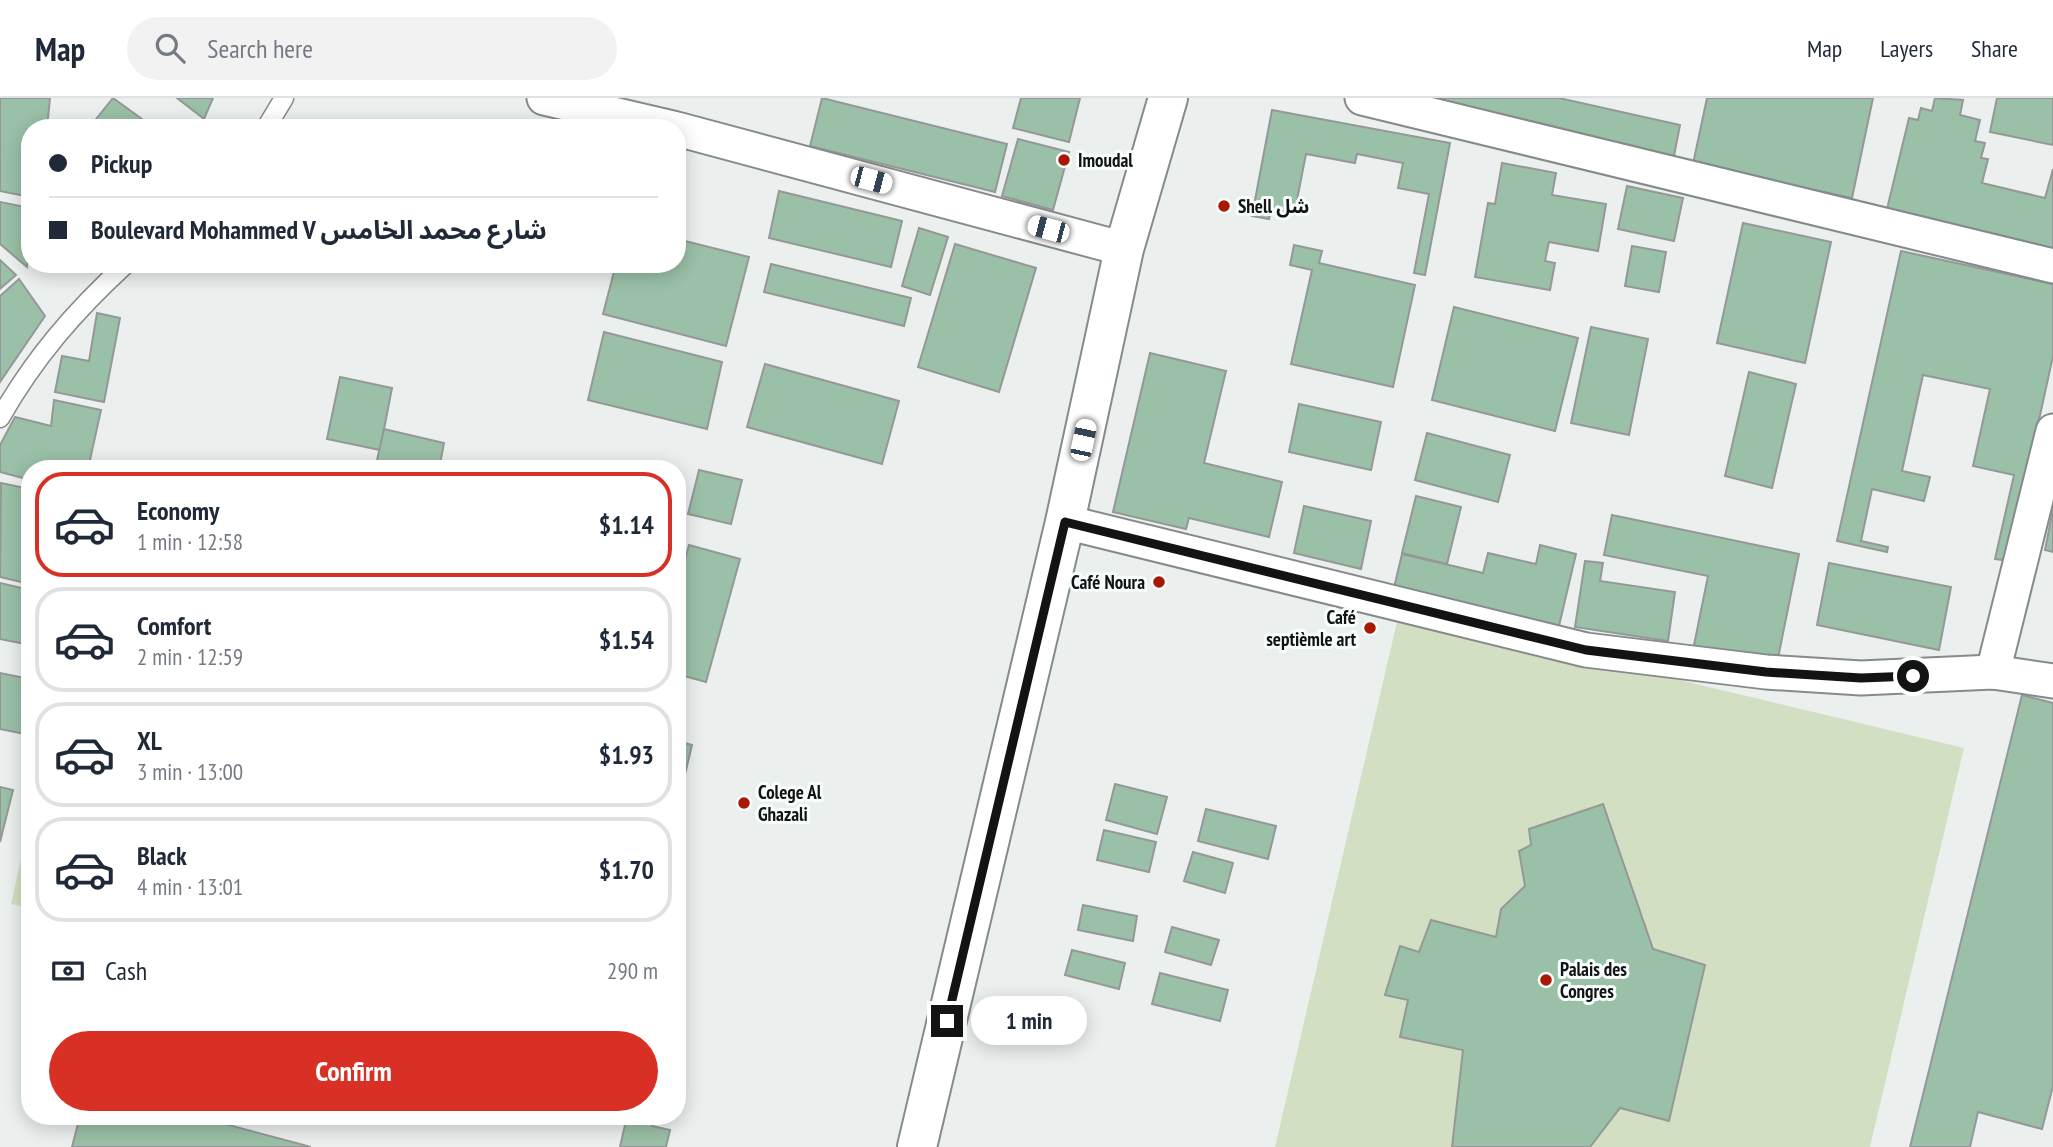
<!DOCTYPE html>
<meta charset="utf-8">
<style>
:root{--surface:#fff;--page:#f2f2f3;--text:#1f2937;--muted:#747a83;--line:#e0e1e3;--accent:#d93025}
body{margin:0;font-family:"PT Sans Narrow","Noto Sans Arabic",sans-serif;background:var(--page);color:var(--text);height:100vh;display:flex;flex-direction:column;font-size:26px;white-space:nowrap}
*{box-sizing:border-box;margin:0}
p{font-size:23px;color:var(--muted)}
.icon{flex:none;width:38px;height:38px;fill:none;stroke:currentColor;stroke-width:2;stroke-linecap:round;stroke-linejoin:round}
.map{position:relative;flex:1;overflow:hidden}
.details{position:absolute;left:21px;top:362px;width:665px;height:665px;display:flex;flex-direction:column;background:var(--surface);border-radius:28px;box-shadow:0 4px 18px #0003}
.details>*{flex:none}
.hud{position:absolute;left:21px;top:21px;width:665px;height:154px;border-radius:28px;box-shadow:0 4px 18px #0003;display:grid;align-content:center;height:154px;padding:0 28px;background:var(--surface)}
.end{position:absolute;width:32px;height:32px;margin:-16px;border:9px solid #121413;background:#fff;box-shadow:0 0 0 4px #fff}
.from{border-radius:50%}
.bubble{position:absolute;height:49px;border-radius:24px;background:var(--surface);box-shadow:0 4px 18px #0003;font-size:23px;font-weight:700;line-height:49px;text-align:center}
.car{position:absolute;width:21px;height:42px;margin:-21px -10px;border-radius:9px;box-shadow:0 0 5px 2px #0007;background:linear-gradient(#fff 24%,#345 0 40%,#fff 0 76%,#345 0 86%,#fff 0)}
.hud b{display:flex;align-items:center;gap:24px;height:66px;font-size:26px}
.hud b+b{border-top:2px solid var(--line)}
.hud i{width:18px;height:18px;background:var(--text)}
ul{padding:12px 0 0;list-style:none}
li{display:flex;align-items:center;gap:21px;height:105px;margin:0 14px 10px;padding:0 14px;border:4px solid var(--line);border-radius:28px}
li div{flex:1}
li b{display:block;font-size:26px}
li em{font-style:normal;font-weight:700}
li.active{border-color:var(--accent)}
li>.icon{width:63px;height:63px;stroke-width:1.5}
.pay{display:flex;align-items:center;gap:18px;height:77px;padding:0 28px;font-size:26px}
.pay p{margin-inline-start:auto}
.primary-button{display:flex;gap:14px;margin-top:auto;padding:14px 28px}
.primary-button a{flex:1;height:80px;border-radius:42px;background:var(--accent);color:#fff;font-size:28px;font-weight:700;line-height:80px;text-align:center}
header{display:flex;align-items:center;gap:42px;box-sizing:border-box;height:98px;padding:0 35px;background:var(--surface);border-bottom:2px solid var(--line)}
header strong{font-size:33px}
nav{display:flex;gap:38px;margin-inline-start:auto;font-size:24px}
.search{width:490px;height:63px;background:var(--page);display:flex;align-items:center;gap:18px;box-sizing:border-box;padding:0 24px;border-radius:38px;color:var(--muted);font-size:26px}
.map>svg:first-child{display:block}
</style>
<header>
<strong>Map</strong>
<div class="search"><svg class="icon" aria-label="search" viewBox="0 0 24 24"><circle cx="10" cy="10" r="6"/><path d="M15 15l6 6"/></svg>Search here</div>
<nav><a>Map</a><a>Layers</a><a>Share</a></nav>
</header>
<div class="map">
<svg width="2053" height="1049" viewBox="0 0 2053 1049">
<rect width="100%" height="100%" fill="#ebf0ef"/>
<g fill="#d3dfc3">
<polygon points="1399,515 1964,650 1870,1049 1275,1049"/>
<polygon points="26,739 30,740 30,810 11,806"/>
</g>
<g fill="#9ac0a7" stroke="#959896" stroke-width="2">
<polygon points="0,0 50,0 47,30 30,30 30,99 0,93"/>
<polygon points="113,0 146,24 142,30 89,30"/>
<polygon points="177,0 213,0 204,21"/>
<polygon points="822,0 1007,46 995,94 810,48"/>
<polygon points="1021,0 1080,0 1069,44 1013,30"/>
<polygon points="1410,0 1559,0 1680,27 1674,58"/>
<polygon points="1707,0 1873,0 1852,100 1693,66"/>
<polygon points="1935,0 1963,2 1960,17 1980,22 1975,43 1985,45 1981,60 1988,61 1982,85 2045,100 2053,71 2053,151 1887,111 1909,20 1918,22 1921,10 1932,13"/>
<polygon points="1997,0 2053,0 2053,47 1990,34"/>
<polygon points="1272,12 1450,45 1425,177 1414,175 1429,96 1398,90 1403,65 1357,56 1355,65 1306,56 1294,117 1271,113 1269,121 1252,118"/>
<polygon points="163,23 172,30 158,30"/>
<polygon points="1018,41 1069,54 1053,112 1002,98"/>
<polygon points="1502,65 1556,75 1552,97 1606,106 1598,153 1549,144 1545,163 1555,165 1550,192 1475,179 1488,105 1495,106"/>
<polygon points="1627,88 1683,100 1674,143 1618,131"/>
<polygon points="779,93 902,123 891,169 769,140"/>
<polygon points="0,104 30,110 27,169 0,146"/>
<polygon points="1743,125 1831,144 1805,265 1717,245"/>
<polygon points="919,130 948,139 930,197 902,188"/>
<polygon points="677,141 749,159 726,248 603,216 616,166 677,166"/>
<polygon points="955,146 1036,170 999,294 918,269"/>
<polygon points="1294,147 1322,153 1319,165 1415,187 1393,289 1291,266 1312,172 1290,167"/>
<polygon points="1632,148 1666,154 1659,194 1625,188"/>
<polygon points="1901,153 2053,186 2053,258 2008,463 1995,461 2014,377 1973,368 1990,291 1923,277 1902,373 1930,379 1924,403 1872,391 1861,443 1888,449 1887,454 1837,443"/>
<polygon points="0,162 16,177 0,191"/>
<polygon points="82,166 98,166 91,174"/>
<polygon points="771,166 911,200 904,228 764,194"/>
<polygon points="19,181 45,218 0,284 0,198"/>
<polygon points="1454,209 1578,240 1555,333 1432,302"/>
<polygon points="97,215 120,220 104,304 55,294 62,258 89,263"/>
<polygon points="1591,229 1648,241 1629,337 1571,325"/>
<polygon points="604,234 722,264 707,331 588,302"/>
<polygon points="1150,255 1226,273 1204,365 1282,384 1269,439 1189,420 1186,431 1113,414"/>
<polygon points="765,266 899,303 882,366 747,329"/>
<polygon points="1749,274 1796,286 1772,390 1725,378"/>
<polygon points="340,279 392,290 380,352 327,341"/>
<polygon points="54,302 101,312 88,371 30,371 30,382 0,374 0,347 15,319 51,328"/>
<polygon points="1299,306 1381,324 1371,372 1289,354"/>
<polygon points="384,331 444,345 439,371 375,371"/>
<polygon points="1427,335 1510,357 1498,404 1415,382"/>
<polygon points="699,372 742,382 731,426 688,416"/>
<polygon points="1,385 30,391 30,486 0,479"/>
<polygon points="1416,398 1461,409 1447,466 1402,455"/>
<polygon points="1304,408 1371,423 1361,471 1294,455"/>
<polygon points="2053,411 2053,454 2045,452"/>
<polygon points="1612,417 1799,456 1776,570 1693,552 1708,478 1604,457"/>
<polygon points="689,447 740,461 706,584 677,576 677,489"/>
<polygon points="1540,447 1576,456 1558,532 1393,494 1402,456 1483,475 1488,455 1536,466"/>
<polygon points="1585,463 1603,465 1600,483 1675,494 1668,543 1575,529"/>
<polygon points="1829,465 1951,489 1939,552 1817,527"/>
<polygon points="0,485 30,492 30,547 0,541"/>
<polygon points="0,575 30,581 30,611 25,636 0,631"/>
<polygon points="2022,597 2053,605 2053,988 2042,1031 1978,1014 1970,1049 1910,1049"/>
<polygon points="677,643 692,647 677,710"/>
<polygon points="1115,686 1167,699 1157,736 1106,722"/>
<polygon points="0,689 13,692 0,744"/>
<polygon points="1603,706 1653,851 1705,867 1669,1023 1620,1010 1590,1049 1452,1049 1463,952 1400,939 1408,902 1385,897 1400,848 1419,854 1431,822 1496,839 1501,811 1525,788 1519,753 1531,747 1529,731"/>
<polygon points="1206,711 1276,728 1268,761 1198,743"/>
<polygon points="1104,732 1156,744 1149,774 1097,762"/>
<polygon points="1193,754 1233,765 1225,795 1184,783"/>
<polygon points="1083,807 1137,818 1133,843 1078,832"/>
<polygon points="1172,829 1219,842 1211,867 1165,854"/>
<polygon points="1072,852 1125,865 1119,891 1065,877"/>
<polygon points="1160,875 1228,892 1220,923 1152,906"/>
<polygon points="80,1018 195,1018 311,1049 72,1049"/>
<polygon points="627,1018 654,1018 652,1028 670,1032 666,1049 620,1049"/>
</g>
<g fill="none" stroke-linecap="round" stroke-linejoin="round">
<g stroke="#858a8a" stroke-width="21">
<g id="service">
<polyline points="266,30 284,0"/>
<path d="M0 320C35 259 74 214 126 166"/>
</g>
</g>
<g stroke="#858a8a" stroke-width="37">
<g id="minor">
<polyline points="544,0 673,30"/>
<polyline points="1362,0 2053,168"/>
<polyline points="677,31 1124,151"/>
<polyline points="1065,424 1586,552 1766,574 1861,580 1993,574 2053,583"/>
<polyline points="1993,574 2053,333"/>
</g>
</g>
<g stroke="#858a8a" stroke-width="42">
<polyline id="primary" points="917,1049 1065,424 1124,151 1168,0"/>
</g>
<use href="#service" stroke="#fff" stroke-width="18"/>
<use href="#minor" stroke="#fff" stroke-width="33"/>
<use href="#primary" stroke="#fff" stroke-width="38"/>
</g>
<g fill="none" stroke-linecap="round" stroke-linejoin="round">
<polyline stroke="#121413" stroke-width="9" points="947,923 1065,424 1586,552 1766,574 1861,580 1913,578"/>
</g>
<g fill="#a91802" stroke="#f8fdfd" stroke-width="2.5">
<circle cx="1064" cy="62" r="7"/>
<circle cx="1224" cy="108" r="7"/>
<circle cx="1159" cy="484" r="7"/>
<circle cx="1370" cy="530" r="7"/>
<circle cx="744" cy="705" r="7"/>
<circle cx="1546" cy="882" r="7"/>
</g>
<g text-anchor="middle" stroke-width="6" stroke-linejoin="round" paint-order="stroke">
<g font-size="19" font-weight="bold" fill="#121413" stroke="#f8fdfd" text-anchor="start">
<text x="1078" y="69">Imoudal</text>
<text x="1238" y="115">Shell شل</text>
<text x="1145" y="491" text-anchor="end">Café Noura</text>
<text x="1356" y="526" text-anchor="end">Café<tspan x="1356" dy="22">septièmle art</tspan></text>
<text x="758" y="701">Colege Al<tspan x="758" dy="22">Ghazali</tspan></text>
<text x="1560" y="878">Palais des<tspan x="1560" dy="22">Congres</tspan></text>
</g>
</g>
</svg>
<i class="end from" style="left:1913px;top:578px"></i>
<i class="end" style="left:947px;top:923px"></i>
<div class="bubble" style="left:971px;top:898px;width:116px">1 min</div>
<i class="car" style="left:871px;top:82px;rotate:105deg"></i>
<i class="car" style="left:1048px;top:131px;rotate:285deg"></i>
<i class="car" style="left:1083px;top:342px;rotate:12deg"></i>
<div class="hud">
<b><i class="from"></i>Pickup</b>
<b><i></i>Boulevard Mohammed V شارع محمد الخامس</b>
</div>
<section class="details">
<ul>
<li class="active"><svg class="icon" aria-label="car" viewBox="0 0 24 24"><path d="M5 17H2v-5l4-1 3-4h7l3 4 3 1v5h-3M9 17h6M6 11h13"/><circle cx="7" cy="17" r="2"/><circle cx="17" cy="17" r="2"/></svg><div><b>Economy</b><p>1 min · 12:58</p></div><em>$1.14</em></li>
<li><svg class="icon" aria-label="car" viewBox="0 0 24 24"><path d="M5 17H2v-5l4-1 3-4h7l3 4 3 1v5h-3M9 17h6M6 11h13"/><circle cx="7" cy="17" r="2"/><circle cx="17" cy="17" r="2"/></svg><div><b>Comfort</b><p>2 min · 12:59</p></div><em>$1.54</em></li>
<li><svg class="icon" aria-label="car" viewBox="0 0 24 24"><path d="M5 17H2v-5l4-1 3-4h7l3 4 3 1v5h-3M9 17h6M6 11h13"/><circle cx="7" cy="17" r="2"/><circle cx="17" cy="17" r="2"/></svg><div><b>XL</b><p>3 min · 13:00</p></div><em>$1.93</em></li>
<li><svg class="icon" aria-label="car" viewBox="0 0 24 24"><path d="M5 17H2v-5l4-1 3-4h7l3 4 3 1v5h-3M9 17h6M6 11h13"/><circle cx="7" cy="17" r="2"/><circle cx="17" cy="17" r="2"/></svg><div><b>Black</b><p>4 min · 13:01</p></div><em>$1.70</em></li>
</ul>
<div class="pay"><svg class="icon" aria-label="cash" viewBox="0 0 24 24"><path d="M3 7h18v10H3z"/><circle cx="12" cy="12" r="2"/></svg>Cash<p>290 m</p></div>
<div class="primary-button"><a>Confirm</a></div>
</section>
</div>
